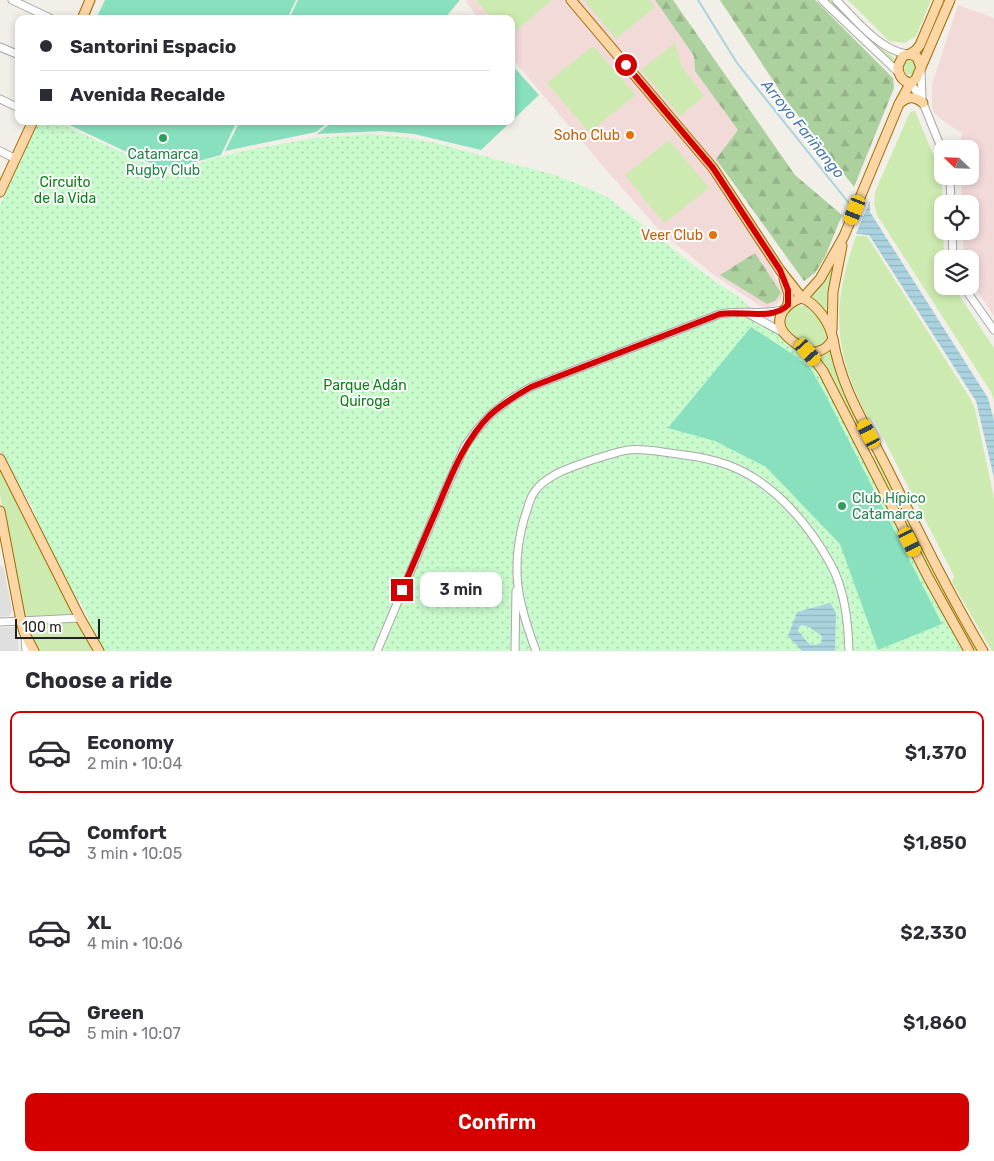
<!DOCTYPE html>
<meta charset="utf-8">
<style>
:root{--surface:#fff;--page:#f2f2f3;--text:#2b2b33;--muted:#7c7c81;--line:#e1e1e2;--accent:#d40000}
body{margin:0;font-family:Rubik,sans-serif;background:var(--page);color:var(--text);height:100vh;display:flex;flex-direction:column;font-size:19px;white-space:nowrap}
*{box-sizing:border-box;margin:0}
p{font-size:16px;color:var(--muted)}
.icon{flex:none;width:28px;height:28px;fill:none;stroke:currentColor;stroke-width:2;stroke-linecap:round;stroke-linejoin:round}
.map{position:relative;height:651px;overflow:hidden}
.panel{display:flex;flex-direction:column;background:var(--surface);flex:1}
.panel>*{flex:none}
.hud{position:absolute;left:15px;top:15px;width:500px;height:110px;border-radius:10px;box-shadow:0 2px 8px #0003;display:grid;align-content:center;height:110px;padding:0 25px;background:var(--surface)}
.needle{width:32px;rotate:293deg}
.fabs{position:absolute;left:934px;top:140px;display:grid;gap:10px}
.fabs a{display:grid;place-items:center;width:45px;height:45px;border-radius:10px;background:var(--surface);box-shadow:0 2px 8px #0003;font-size:25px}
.scale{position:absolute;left:15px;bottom:12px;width:85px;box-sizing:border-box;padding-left:5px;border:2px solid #222;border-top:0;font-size:14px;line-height:18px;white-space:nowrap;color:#222;-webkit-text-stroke:4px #fff;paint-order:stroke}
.end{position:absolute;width:22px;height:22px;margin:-11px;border:6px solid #d40000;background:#fff;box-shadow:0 0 0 2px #fff}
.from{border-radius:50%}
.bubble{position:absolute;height:35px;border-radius:10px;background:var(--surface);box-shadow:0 2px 8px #0003;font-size:16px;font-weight:600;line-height:35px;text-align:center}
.car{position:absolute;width:15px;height:30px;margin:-15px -8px;border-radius:6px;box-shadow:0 0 4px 1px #0007;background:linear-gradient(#f5c518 24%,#345 0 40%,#f5c518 0 76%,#345 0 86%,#f5c518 0)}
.hud b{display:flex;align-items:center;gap:18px;height:48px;font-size:19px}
.hud b+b{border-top:1px solid var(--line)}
.hud i{width:12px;height:12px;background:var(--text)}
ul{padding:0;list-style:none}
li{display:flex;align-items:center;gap:15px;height:82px;margin:0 10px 8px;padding:0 15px;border:2px solid transparent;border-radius:10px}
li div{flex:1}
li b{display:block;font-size:19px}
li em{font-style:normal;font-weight:600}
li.current{border-color:var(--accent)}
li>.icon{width:45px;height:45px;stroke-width:1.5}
h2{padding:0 25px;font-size:22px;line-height:60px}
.action{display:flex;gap:10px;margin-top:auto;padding:10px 25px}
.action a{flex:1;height:58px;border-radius:10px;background:var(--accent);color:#fff;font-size:20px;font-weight:600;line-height:58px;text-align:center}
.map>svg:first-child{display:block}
</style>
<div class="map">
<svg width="994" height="651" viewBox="0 0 994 651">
<defs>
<pattern id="forest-firs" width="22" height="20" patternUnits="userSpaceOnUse" patternTransform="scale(1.25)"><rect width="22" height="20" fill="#add19e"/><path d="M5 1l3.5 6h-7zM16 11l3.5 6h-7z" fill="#95b388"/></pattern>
<pattern id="park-dots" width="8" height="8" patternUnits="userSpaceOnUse" patternTransform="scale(1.25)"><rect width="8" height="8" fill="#c8facc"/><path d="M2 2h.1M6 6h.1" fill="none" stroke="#acd6af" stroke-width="1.8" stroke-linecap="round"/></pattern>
<pattern id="water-rules" width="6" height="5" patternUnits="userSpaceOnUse" patternTransform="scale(1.25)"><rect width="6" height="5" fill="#aad3df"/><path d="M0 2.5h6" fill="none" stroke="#92b5bf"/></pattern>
</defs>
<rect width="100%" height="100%" fill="#f2efe9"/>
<g fill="#e0dfdf">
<polygon points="0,565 4,568 12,612 9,616 0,617"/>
<polygon points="15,627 17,630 19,651 0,651 0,628"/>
</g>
<g fill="#f2dad9">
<polygon points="468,0 655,0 694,56 695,71 738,130 717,159 784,295 777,304 770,307 760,306 714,275 660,231 607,171 511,57 511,19 479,19 466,2"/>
<polygon points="958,5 994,18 994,316 972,283 970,277 970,259 964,259 963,231 970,231 970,204 962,204 961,176 970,176 970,149 960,149 962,133 947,124 934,113 932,105 932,84"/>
</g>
<g fill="#cdebb0">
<polygon points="476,0 552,0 511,35 511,19 492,19"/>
<polygon points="584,0 649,0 655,7 616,39"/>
<polygon points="827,0 832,0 882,49 895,58 893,62"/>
<polygon points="848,0 931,0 916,36 905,43 889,41"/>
<polygon points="675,43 682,67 704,96 680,116 641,70"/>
<polygon points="593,46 636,95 589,132 547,83"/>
<circle cx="909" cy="67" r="8"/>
<polygon points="915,111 940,171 942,185 944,259 942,259 942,286 953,286 994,348 994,401 991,392 877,215 874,204 875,192 910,112"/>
<polygon points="669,140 709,188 664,223 625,175"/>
<path d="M856 236H867L970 398 975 409 994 498V651H992L952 582 954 576 874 420 868 418C833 351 831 306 856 236Z"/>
<polygon points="835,259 828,302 828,319 808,297"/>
<path d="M796 306C800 305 804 305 808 308 815 312 828 328 827 337 826 343 822 345 817 349 803 348 791 337 784 325 785 316 787 309 796 306Z"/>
<polygon points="830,349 841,385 871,447 867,449 817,358"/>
<polygon points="875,455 952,604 980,651 973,651 958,627 870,457"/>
<polygon points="0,465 95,651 38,651 28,631 21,606 0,495"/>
</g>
<g fill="url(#forest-firs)">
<polygon points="655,0 673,0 795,175 842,215 825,257 815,273 804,281 716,159 738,130 695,71 694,56"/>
<polygon points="720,0 815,0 893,78 894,88 854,187 786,100"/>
<polygon points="755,253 781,293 775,301 767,304 720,275"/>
</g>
<path fill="url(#park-dots)" d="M39 121H55L168 174 212 159 247 150 314 138 370 134 404 137 436 143 551 174 581 185 607 197 707 276 740 298 814 364 827 387 965 651H103L89 627V619L79 600 74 597 37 523C36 513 30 500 23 493L0 450V205Z"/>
<g fill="#88e0be">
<polygon points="105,0 296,0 287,19 96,19"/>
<polygon points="298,0 460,0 444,19 289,19"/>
<polygon points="511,64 539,95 481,150 414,134 381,131 317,134 334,121 511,121"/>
<polygon points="61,121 237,121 221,155 165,170"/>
<polygon points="240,121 330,121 316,132 225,151"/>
<polygon points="751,327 794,355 810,368 824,392 942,624 878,650 840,544 766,467 715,441 668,428"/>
</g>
<g fill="url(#water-rules)" fill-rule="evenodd">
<polygon points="870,201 870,212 988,398 994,420 994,478 976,401 869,235 856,234"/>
<path d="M830 603 836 613 835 651H802L788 636 797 612ZM802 625 809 627 822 636 821 643C808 649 807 640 798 631L799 627Z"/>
</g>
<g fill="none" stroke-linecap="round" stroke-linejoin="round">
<g stroke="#aad3df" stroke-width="2">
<polyline points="698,0 737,63 852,207"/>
<polyline points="857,212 865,219"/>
</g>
<g stroke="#a9a9a9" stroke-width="9">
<g id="minor">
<polyline points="12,0 52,19"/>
<polyline points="822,0 899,73"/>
<path d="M836 0C854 18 880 51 907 54"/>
<polyline points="0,47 19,55"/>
<polyline points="921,71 922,98"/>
<polyline points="911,83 923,103 942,150"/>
<polyline points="0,99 19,108"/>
<polyline points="0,151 16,159"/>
<polyline points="950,176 951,204"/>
<polyline points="952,231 953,259"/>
<polyline points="963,286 994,330"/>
<polyline points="749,314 784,333"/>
<polyline points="0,622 80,618"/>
<polyline points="25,636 26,651"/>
<path d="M377 651 440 502 465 446 476 431 491 414 509 400 531 387 720 314C741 310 762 315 783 310"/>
<polyline points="515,651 516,591"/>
<path d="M536 651C518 603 510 570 524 519 527 511 529 501 533 494 545 474 575 466 595 459 606 456 616 452 628 450 643 448 661 452 677 454 694 456 712 459 728 465 772 481 808 523 830 563 845 589 848 622 849 651"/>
</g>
</g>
<g stroke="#a06b00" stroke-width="11">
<g id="major">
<polyline points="571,0 713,168 780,270 802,298"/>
<polyline points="82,19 90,0"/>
<polyline points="910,54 916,50 920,45 939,0"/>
<path d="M921 68 917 57 910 54 903 56 898 66C898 74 902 82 911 83L916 79 950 0"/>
<path d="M899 104C908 96 914 96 923 103"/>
<polyline points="0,192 33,121"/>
<polyline points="784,279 789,294 788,305"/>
<polyline points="803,298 820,279 844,236 899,104 910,84"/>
<polyline points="832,330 833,292 842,246"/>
<path d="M833 339C841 388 865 424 887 468 918 530 948 592 983 651"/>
<path d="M808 352C820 353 827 349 833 339 830 323 817 304 802 298 788 302 772 317 784 333 790 341 801 346 808 353 814 358 818 365 823 371L928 577 969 651"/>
<polyline points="0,459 80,618 99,651"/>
<polyline points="0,511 21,621 24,632 34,651"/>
</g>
</g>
<use href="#minor" stroke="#fff" stroke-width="7"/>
<use href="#major" stroke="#fcd6a4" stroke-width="9"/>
</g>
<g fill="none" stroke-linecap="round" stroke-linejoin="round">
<path stroke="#d40000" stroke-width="6" d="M402 590C414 563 425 536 437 509 451 476 464 441 490 415 502 404 517 395 531 387L720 314C741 310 772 321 788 305V290L780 270 713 168 626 65"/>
</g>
<g fill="#e8710a" stroke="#fff" stroke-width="2">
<circle cx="630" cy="135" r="5"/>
<circle cx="713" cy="235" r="5"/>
</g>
<g fill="#2e9e5b" stroke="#fff" stroke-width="2">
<circle cx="163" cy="138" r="5"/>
<circle cx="842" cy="506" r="5"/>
</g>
<g text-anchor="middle" stroke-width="4" stroke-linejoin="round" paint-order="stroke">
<g font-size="14" fill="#c56008" stroke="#fff" text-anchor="end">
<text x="620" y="140">Soho Club</text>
<text x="703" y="240">Veer Club</text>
</g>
<g font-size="14" fill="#27864d" stroke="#fff">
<text x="163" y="159">Catamarca<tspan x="163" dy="16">Rugby Club</tspan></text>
<text x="852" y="503" text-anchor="start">Club Hípico<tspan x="852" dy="16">Catamarca</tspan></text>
</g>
<g font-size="14" fill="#0c8416" stroke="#fff">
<text x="65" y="187">Circuito<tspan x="65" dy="16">de la Vida</tspan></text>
<text x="365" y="390">Parque Adán<tspan x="365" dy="16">Quiroga</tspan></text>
</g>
<g font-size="15" font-style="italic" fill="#4a7aab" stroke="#fff">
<text transform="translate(803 129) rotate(51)" y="5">Arroyo Fariñango</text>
</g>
</g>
</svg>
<div class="fabs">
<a><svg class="needle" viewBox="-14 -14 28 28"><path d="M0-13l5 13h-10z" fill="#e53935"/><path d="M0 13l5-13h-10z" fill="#7c7c81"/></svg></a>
<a><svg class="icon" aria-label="locate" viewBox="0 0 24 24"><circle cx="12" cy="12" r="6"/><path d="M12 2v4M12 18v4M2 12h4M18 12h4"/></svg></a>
<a><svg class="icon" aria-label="layers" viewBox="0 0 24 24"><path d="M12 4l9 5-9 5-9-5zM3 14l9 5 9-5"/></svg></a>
</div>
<div class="scale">100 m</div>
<i class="end from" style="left:626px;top:65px"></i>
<i class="end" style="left:402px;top:590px"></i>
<div class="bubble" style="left:420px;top:572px;width:82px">3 min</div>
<i class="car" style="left:855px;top:210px;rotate:202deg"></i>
<i class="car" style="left:808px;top:352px;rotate:139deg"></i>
<i class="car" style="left:869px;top:434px;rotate:332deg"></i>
<i class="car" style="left:910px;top:542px;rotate:153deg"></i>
<div class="hud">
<b><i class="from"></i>Santorini Espacio</b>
<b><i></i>Avenida Recalde</b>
</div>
</div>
<section class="panel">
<h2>Choose a ride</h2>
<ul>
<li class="current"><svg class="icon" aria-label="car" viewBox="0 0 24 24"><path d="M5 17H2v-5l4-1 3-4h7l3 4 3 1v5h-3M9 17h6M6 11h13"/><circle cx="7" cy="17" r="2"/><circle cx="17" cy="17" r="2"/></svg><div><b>Economy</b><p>2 min · 10:04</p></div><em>$1,370</em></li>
<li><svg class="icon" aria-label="car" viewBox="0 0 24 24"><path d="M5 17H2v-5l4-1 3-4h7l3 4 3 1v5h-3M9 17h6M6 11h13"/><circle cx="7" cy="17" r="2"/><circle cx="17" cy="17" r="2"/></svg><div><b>Comfort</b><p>3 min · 10:05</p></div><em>$1,850</em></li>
<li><svg class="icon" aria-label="car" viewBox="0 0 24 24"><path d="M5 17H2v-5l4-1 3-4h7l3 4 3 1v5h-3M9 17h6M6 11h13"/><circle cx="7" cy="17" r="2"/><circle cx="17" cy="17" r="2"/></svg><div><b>XL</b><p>4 min · 10:06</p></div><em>$2,330</em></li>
<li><svg class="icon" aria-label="car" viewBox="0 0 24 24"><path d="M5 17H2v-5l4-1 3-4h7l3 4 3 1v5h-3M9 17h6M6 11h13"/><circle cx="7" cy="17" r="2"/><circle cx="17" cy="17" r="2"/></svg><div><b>Green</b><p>5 min · 10:07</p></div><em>$1,860</em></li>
</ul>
<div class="action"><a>Confirm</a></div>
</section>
